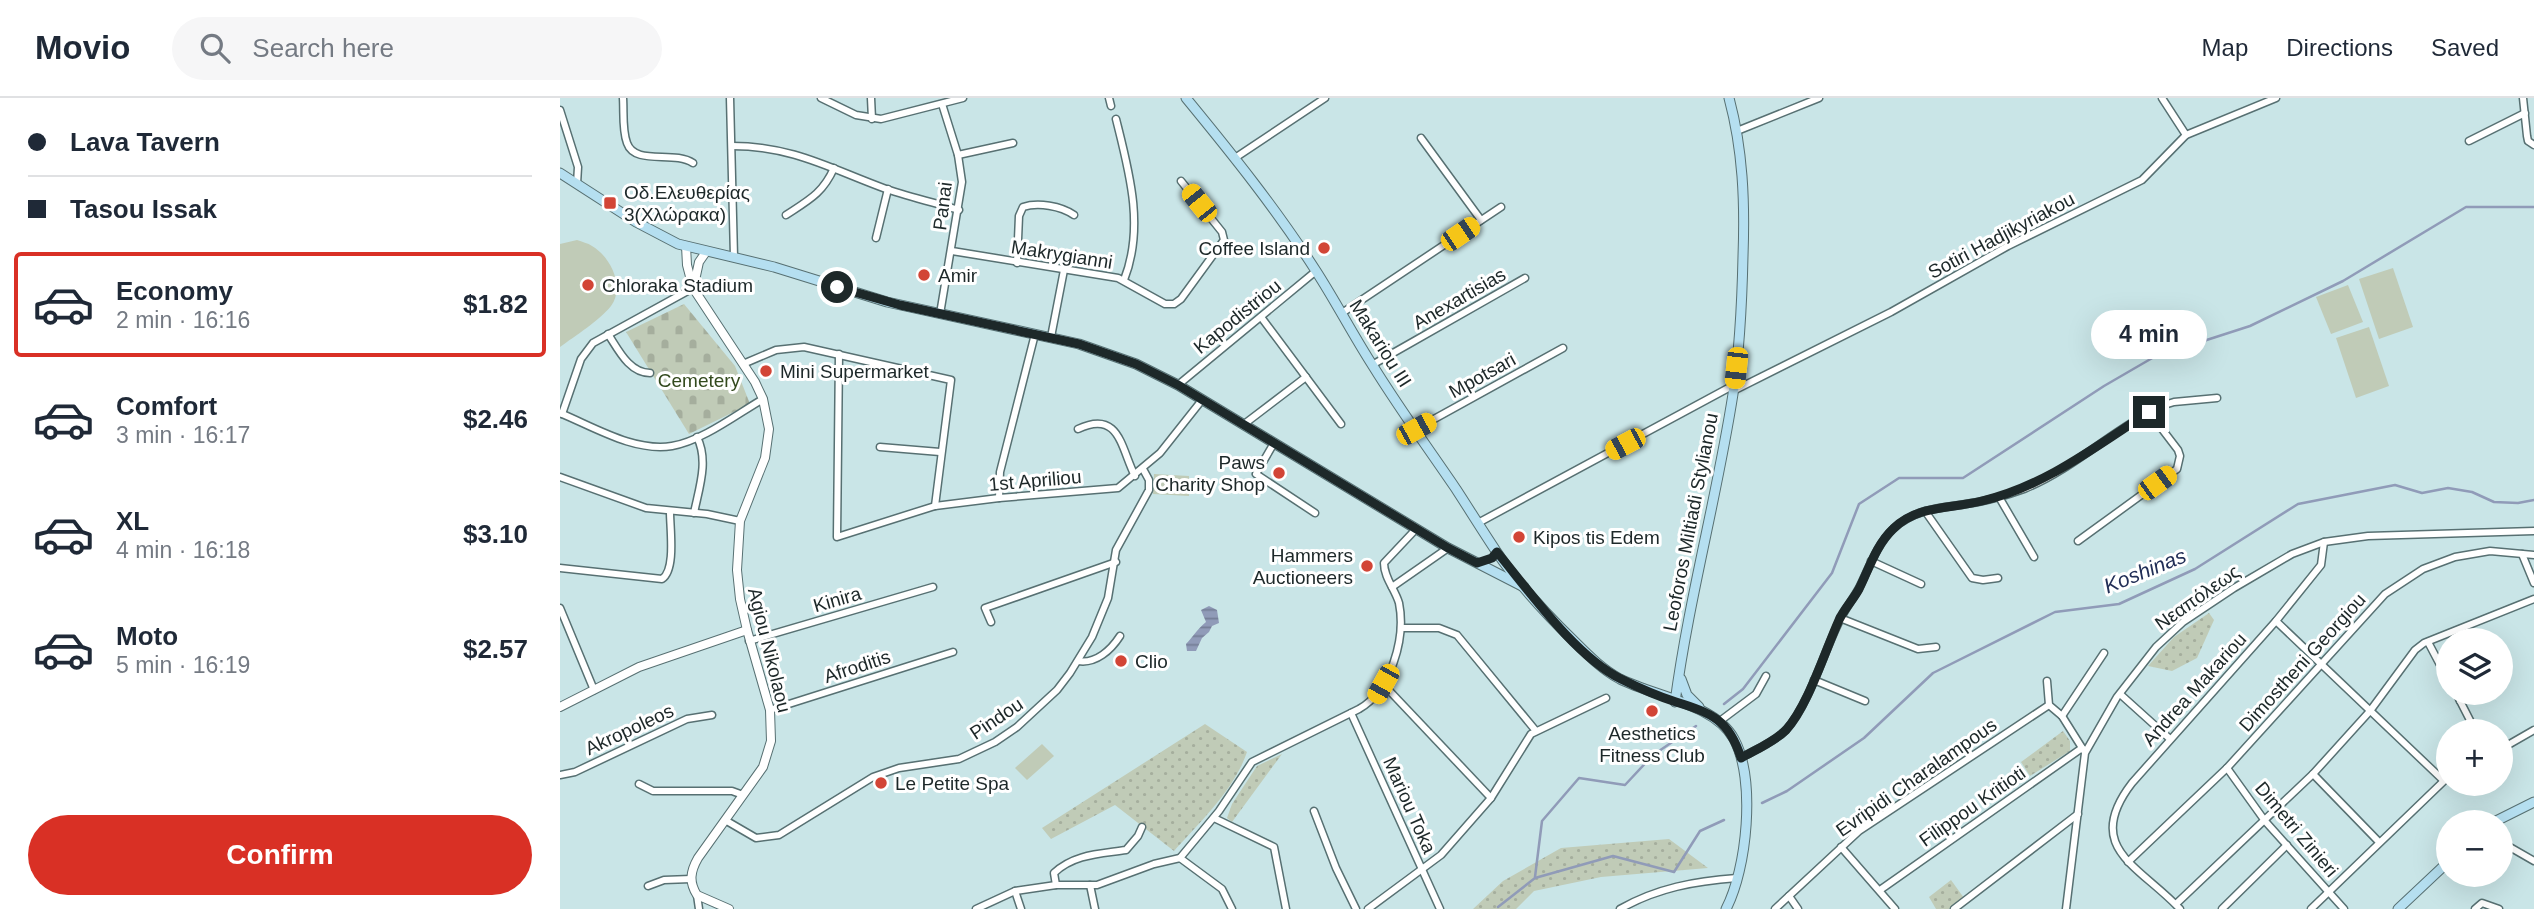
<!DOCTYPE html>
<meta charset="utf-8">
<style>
:root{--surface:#fff;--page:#f6f6f7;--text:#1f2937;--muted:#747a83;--line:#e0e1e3;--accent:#d93025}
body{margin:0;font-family:Helvetica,sans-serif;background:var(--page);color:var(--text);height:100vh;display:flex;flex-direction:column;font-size:26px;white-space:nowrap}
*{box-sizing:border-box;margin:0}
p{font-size:23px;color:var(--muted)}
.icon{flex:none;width:38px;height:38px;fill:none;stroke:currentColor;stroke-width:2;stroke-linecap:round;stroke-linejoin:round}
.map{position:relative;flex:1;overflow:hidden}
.drawer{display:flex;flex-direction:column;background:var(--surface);width:560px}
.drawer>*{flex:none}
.banner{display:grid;align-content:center;height:154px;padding:0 28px;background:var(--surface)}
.fabs{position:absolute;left:1876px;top:530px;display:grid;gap:14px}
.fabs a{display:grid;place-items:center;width:77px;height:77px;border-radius:50%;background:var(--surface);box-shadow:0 7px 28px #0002;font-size:35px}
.end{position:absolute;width:32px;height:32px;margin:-16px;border:9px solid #1d2829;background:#fff;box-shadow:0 0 0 4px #fff}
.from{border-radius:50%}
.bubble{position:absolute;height:49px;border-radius:24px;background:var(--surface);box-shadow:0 7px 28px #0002;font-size:23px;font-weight:700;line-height:49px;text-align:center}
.car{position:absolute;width:21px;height:42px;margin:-21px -10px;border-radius:9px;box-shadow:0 0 5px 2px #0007;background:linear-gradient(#f5c518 24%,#345 0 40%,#f5c518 0 76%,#345 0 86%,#f5c518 0)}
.banner b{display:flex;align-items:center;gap:24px;height:66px;font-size:26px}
.banner b+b{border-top:2px solid var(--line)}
.banner i{width:18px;height:18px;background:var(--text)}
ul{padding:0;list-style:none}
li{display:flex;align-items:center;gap:21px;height:105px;margin:0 14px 10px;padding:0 14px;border:4px solid transparent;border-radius:7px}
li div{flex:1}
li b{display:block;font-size:26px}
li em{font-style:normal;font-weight:700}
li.on{border-color:var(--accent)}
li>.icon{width:63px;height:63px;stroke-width:1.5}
.action{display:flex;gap:14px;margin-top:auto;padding:14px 28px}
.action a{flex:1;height:80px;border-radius:42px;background:var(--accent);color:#fff;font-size:28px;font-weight:700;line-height:80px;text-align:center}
header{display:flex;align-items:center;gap:42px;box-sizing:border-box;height:98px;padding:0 35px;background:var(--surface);border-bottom:2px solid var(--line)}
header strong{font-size:33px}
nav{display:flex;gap:38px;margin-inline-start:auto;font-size:24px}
.search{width:490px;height:63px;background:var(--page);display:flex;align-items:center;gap:18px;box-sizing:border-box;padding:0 24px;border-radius:38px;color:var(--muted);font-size:26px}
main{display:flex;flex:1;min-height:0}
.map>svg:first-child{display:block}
</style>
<header>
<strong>Movio</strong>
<div class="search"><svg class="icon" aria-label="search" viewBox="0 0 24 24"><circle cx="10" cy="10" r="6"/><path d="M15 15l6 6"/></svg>Search here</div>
<nav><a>Map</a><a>Directions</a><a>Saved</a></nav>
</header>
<main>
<section class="drawer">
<div class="banner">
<b><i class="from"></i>Lava Tavern</b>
<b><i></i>Tasou Issak</b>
</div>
<ul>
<li class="on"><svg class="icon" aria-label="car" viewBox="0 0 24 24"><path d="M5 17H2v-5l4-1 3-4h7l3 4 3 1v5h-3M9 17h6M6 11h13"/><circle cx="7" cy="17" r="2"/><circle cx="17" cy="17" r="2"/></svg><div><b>Economy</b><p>2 min · 16:16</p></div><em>$1.82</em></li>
<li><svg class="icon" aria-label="car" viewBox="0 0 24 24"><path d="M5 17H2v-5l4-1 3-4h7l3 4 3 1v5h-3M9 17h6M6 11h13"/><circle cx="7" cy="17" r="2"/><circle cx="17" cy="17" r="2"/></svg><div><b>Comfort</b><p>3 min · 16:17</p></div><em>$2.46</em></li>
<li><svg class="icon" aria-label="car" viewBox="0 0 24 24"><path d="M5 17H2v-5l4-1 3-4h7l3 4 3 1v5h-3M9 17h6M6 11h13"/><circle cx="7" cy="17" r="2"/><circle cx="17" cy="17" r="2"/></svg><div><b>XL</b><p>4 min · 16:18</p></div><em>$3.10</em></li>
<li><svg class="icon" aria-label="car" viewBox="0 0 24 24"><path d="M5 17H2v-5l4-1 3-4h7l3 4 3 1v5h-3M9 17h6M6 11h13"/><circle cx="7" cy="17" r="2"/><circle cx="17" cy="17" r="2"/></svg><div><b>Moto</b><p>5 min · 16:19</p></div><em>$2.57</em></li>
</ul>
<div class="action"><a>Confirm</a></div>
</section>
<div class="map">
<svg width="1974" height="811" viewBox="0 0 1974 811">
<defs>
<pattern id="green-dots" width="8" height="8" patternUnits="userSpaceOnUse" patternTransform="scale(1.75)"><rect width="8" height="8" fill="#c0cbb7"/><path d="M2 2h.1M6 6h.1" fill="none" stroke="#a5ae9d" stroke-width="1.8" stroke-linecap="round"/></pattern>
<pattern id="cemetery-stones" width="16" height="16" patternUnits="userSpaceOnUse" patternTransform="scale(1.75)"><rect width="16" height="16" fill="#c0cbb7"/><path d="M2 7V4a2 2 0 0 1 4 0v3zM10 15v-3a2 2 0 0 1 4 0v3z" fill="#a5ae9d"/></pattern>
<pattern id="water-rules" width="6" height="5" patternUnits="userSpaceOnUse" patternTransform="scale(1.75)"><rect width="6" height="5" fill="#909bb8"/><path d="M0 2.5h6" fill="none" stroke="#757e96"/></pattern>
</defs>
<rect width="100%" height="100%" fill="#c9e5e7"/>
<g fill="url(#green-dots)">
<polygon points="1649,515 1654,522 1637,560 1612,573 1588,568 1614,539"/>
<path d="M645 626 687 654C674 692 641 723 614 753L555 707 491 741 482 730Z"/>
<polygon points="1503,633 1510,643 1510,653 1470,678 1461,664"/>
<polygon points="722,656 672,724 667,720 672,706 697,668"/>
<polygon points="1109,741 1148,770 1041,779 974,793 956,811 913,811 943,783 1001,750"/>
<polygon points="1391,782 1404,800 1389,811 1376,811 1369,799"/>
</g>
<polygon fill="url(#cemetery-stones)" points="124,206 175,268 190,306 129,336 66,234"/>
<g fill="#c0cbb7">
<path d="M17 142C22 144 28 145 32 148 51 159 65 189 51 208 40 222 15 238 0 249V146Z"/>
<polygon points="1833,170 1853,229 1819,241 1799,181"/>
<polygon points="1788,187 1803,224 1771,236 1756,199"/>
<polygon points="1809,229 1829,288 1796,300 1776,240"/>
<polygon points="594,376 629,378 629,398 593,396"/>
<polygon points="482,646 494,658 467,682 455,670"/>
</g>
<path fill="url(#water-rules)" d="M649 508 657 512 659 525 652 528 649 534 642 540 636 553H627L626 546C633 539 637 531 646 524L641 512Z"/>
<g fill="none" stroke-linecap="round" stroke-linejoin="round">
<g stroke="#909bb8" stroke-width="2.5">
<polyline points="1164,606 1183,591 1272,475 1299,406 1339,380 1403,380 1544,288 1594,259 1690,228 1783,183 1906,109 1974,109"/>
<polyline points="1202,705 1227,693 1304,640 1373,575 1495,514 1559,506 1635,471 1738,406 1835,387 1862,395 1888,390 1912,394 1934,404 1958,405 1974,402"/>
<polyline points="975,779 982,723 1019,680 1065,687 1093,657 1136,628"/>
<polyline points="938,809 975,780 1053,758 1114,774 1140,733 1164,722"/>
</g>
<g stroke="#577072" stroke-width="9">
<g id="minor">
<path d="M63 0C64 14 62 32 67 45 75 68 114 52 133 65"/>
<polyline points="170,0 174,159"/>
<polyline points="261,0 296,17 321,21 403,0"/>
<polyline points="311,0 312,21"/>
<polyline points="549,0 551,8"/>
<polyline points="1602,0 1626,37"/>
<polyline points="1963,0 1967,38 1968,43 1974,47"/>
<polyline points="0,12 18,69 17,86"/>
<path d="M556 21C569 73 585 129 564 182"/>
<polyline points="1177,33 1259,0"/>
<polyline points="861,40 921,122"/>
<polyline points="1909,43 1965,15"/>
<path d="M172 48C233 48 271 71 326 91 350 99 375 105 399 112"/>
<polyline points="398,57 453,45"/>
<polyline points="675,60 765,0"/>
<path d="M226 117C249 102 263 95 274 70"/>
<polyline points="316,140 328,91"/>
<polyline points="392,153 558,180 605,206 614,206 621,201 664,142 662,134 621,83"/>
<path d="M457 165 459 118 463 109C478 104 501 108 514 117"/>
<polyline points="782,215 941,109"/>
<polyline points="380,216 402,84 398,57 382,6"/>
<polyline points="701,219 781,326"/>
<path d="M48 236C58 251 69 275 90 275"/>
<polyline points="491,239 504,172"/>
<polyline points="279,256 277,439 375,408 439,400 558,390 600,355 642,302"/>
<polyline points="183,266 216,252 244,249 391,282 375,408"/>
<polyline points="812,267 965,180"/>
<polyline points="618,287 756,173"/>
<polyline points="1173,293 1331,214 1448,148 1582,82 1626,37 1716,0"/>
<path d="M0 315C34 329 74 354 112 348 142 343 177 316 203 301"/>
<polyline points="2,316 21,261 33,245 133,190"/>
<polyline points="683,327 746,279"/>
<path d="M518 331C560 311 561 351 575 378"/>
<polyline points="856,331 1003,250"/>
<polyline points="714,345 696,376 755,415"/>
<polyline points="320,349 380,354"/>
<polyline points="0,379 86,410 147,416 180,423"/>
<polyline points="1439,399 1474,459"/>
<polyline points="439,400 440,374 475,236"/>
<polyline points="1365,413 1412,480 1423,482 1438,480"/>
<path d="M134 415C139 390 149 363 137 339"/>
<polyline points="918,425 1174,287"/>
<polyline points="1518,443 1617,371 1620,358 1618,352 1589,314"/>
<polyline points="1962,456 1974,485"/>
<polyline points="1311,463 1361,486"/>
<path d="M0 470 102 481C116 472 110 431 110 414"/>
<polyline points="832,489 888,450"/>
<polyline points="0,510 34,592"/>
<polyline points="1280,520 1358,551 1376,549"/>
<polyline points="1716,523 1883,682"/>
<polyline points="431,524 425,510 556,464"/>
<polyline points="841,530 879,530 897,537 976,633"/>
<polyline points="189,543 373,489"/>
<polyline points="1868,544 1888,582"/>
<path d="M518 563C536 566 551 552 560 538"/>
<polyline points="1254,582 1305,603"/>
<polyline points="1487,583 1489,607 1502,618 1524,653"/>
<polyline points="1941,583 1943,582"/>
<polyline points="823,586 931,700"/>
<polyline points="1896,595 1916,634"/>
<polyline points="1560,596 1610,641"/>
<polyline points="1900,603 1916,595"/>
<polyline points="210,612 393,554"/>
<polyline points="791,615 880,811"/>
<polyline points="1502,618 1544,555"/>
<polyline points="1160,623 1196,596 1206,578"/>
<polyline points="1941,651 1974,632"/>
<path d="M1181 660C1195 652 1214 644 1226 632 1249 607 1264 553 1280 522 1285 511 1293 501 1299 490 1309 470 1317 446 1334 430 1358 408 1388 410 1418 404 1434 401 1450 396 1464 391 1514 371 1553 331 1601 308L1614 304 1657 300"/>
<polyline points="1667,670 1705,723 1784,811"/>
<polyline points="1753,676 1819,744"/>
<polyline points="0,677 15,674 127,621 152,617"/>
<polyline points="79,686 93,693 172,693 183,697"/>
<polyline points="754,713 776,770 796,811"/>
<polyline points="654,720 714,749 726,811"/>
<polyline points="165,722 196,740 219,737 313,679 339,670 399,661 435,644 457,629 497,592 510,575 532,539 548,500 556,452 589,392 589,382 583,371"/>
<polyline points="1941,744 1974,763"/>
<polyline points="1281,749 1335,811"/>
<path d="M620 760 659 713 692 664 799 611C831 593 846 540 839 505 835 491 824 480 824 465L856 431"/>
<polyline points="1568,764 1667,670 1825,496 1863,471 1895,459 1930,453 1974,457"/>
<path d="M496 787 494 775C514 756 540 756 566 752L578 738 582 729"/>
<polyline points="530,787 535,811"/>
<polyline points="88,788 104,782 131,781"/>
<polyline points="1320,792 1522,650"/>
<polyline points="455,793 461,811"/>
<polyline points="137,797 139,811"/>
<polyline points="1229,798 1238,811"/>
<polyline points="1616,806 1753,676 1810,613 1855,552 1864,545 1974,501"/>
<polyline points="416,811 455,793 496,787 537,787 594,766 620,760 662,791 672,811"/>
<polyline points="808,811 881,757 931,700 971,636 1046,600"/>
<path d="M1060 811C1097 790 1135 783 1177 780"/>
<polyline points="1215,811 1299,733 1489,607"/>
<polyline points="1394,811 1518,716"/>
<polyline points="1506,811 1525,655 1557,599 1596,549 1623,524 1674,490 1732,456 1764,444 1808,438 1974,433"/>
<path d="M1620 811C1580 768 1522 750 1572 685L1716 523 1761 467 1764 444"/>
<polyline points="1662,811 1727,747"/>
<polyline points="1751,811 1888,679"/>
<polyline points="1915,811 1922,805 1939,811"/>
</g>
</g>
<g stroke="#577072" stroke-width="10">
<g id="tertiary">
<path d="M126 148 127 167 133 190 195 284 203 301 209 331 205 360 180 423 177 472 180 501 187 532 210 612 211 643 203 669 138 760C130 774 129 784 137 797L169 811"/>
<polyline points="134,187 139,164 146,154"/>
<polyline points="0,609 79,569 187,532"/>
</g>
</g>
<g stroke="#577072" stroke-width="11">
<g id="secondary">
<path d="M626 0C672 56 717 112 756 173 776 204 793 237 813 268 839 310 868 350 896 391 909 411 922 432 936 453 958 486 987 517 1015 544 1029 558 1043 572 1060 581 1096 599 1155 606 1174 641 1196 682 1187 771 1166 811"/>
<polyline points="0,75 76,124 118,146 214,169 327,204 519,246 576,266 618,287 888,450 964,489"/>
<polyline points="1121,581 1127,597 1139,609"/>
<path d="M1115 604C1129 500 1157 399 1173 296 1180 250 1182 204 1183 158 1185 104 1183 52 1169 0"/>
<polyline points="1934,724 1974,704"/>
<polyline points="1838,811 1888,764"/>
</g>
</g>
<use href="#minor" stroke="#fff" stroke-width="6"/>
<use href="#tertiary" stroke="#fff" stroke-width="8"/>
<use href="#secondary" stroke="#b5dff0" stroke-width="9"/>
</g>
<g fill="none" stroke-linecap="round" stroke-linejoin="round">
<path stroke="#1d2829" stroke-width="9" d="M277 189 340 207 519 246 576 266 618 287 888 450 917 465 932 460 937 454C970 494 1015 558 1061 581 1079 590 1097 598 1116 604 1152 615 1169 622 1181 660 1195 652 1214 644 1226 632 1248 608 1265 553 1279 522 1284 511 1293 502 1299 491 1309 471 1316 447 1333 431 1357 407 1390 411 1422 403 1485 388 1535 349 1589 314"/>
</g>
<g fill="#d24536" stroke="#fff" stroke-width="2.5">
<rect x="43" y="98" width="14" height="14" rx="3.5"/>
<circle cx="764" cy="150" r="7"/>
<circle cx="364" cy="177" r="7"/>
<circle cx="28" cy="187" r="7"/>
<circle cx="206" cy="273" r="7"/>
<circle cx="719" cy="375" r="7"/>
<circle cx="959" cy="439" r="7"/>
<circle cx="807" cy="468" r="7"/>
<circle cx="561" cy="563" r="7"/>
<circle cx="1092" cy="613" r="7"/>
<circle cx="321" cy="685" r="7"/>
</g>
<g text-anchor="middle" stroke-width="6" stroke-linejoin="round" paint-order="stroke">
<g font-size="19" fill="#1d2829" stroke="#fff" text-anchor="start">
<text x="64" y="101">Οδ.Ελευθερίας<tspan x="64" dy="22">3(Χλώρακα)</tspan></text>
<text x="750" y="157" text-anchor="end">Coffee Island</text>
<text x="378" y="184">Amir</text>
<text x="42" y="194">Chloraka Stadium</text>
<text x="220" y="280">Mini Supermarket</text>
<text x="705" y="371" text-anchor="end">Paws<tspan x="705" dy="22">Charity Shop</tspan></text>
<text x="973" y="446">Kipos tis Edem</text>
<text x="793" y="464" text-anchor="end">Hammers<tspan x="793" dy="22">Auctioneers</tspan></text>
<text x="575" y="570">Clio</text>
<text x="1092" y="642" text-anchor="middle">Aesthetics<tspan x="1092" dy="22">Fitness Club</tspan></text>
<text x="335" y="692">Le Petite Spa</text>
</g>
<g font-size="19" fill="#1d2829" stroke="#fff">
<text transform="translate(382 108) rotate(-83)" y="7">Panai</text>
<text transform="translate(1441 137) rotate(-28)" y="7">Sotiri Hadjikyriakou</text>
<text transform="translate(502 156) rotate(9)" y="7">Makrygianni</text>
<text transform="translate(899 200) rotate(-30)" y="7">Anexartisias</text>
<text transform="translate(677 218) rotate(-39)" y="7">Kapodistriou</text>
<text transform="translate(821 245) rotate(58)" y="7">Makariou III</text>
<text transform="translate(922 277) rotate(-29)" y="7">Mpotsari</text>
<text transform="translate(475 382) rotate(-5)" y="7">1st Apriliou</text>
<text transform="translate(1130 424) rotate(-79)" y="7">Leoforos Miltiadi Stylianou</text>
<text transform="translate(1637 499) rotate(-35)" y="7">Νεαπόλεως</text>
<text transform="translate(277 501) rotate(-16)" y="7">Kinira</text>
<text transform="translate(210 552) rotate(76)" y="7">Agiou Nikolaou</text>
<text transform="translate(1742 564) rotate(-48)" y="7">Dimostheni Georgiou</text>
<text transform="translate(297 568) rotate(-18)" y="7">Afroditis</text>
<text transform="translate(1634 591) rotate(-48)" y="7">Andrea Makariou</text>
<text transform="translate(436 620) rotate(-34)" y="7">Pindou</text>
<text transform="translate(69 631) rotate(-25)" y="7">Akropoleos</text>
<text transform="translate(1356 679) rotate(-35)" y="7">Evripidi Charalampous</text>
<text transform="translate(850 707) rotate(66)" y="7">Mariou Toka</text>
<text transform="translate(1412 708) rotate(-35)" y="7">Filippou Kritioti</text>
<text transform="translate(1737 731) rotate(50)" y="7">Dimetri Zinieri</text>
</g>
<g font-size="19" fill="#334a1e" stroke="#fff">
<text x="139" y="289">Cemetery</text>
</g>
<g font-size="21" font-style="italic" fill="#222f57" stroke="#fff">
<text transform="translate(1585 473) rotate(-22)" y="7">Koshinas</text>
</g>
</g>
</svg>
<div class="fabs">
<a><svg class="icon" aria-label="layers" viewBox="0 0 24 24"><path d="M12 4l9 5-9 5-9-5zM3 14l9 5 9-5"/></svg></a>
<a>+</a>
<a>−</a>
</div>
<i class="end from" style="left:277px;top:189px"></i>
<i class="end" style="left:1589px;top:314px"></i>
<div class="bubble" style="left:1531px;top:212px;width:116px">4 min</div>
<i class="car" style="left:639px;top:105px;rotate:321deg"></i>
<i class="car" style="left:900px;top:136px;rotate:56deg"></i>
<i class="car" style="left:1176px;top:270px;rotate:186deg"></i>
<i class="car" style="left:856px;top:331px;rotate:61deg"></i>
<i class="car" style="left:1065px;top:346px;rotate:242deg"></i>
<i class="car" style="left:1597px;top:385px;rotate:54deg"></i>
<i class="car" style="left:823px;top:586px;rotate:209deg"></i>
</div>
</main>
